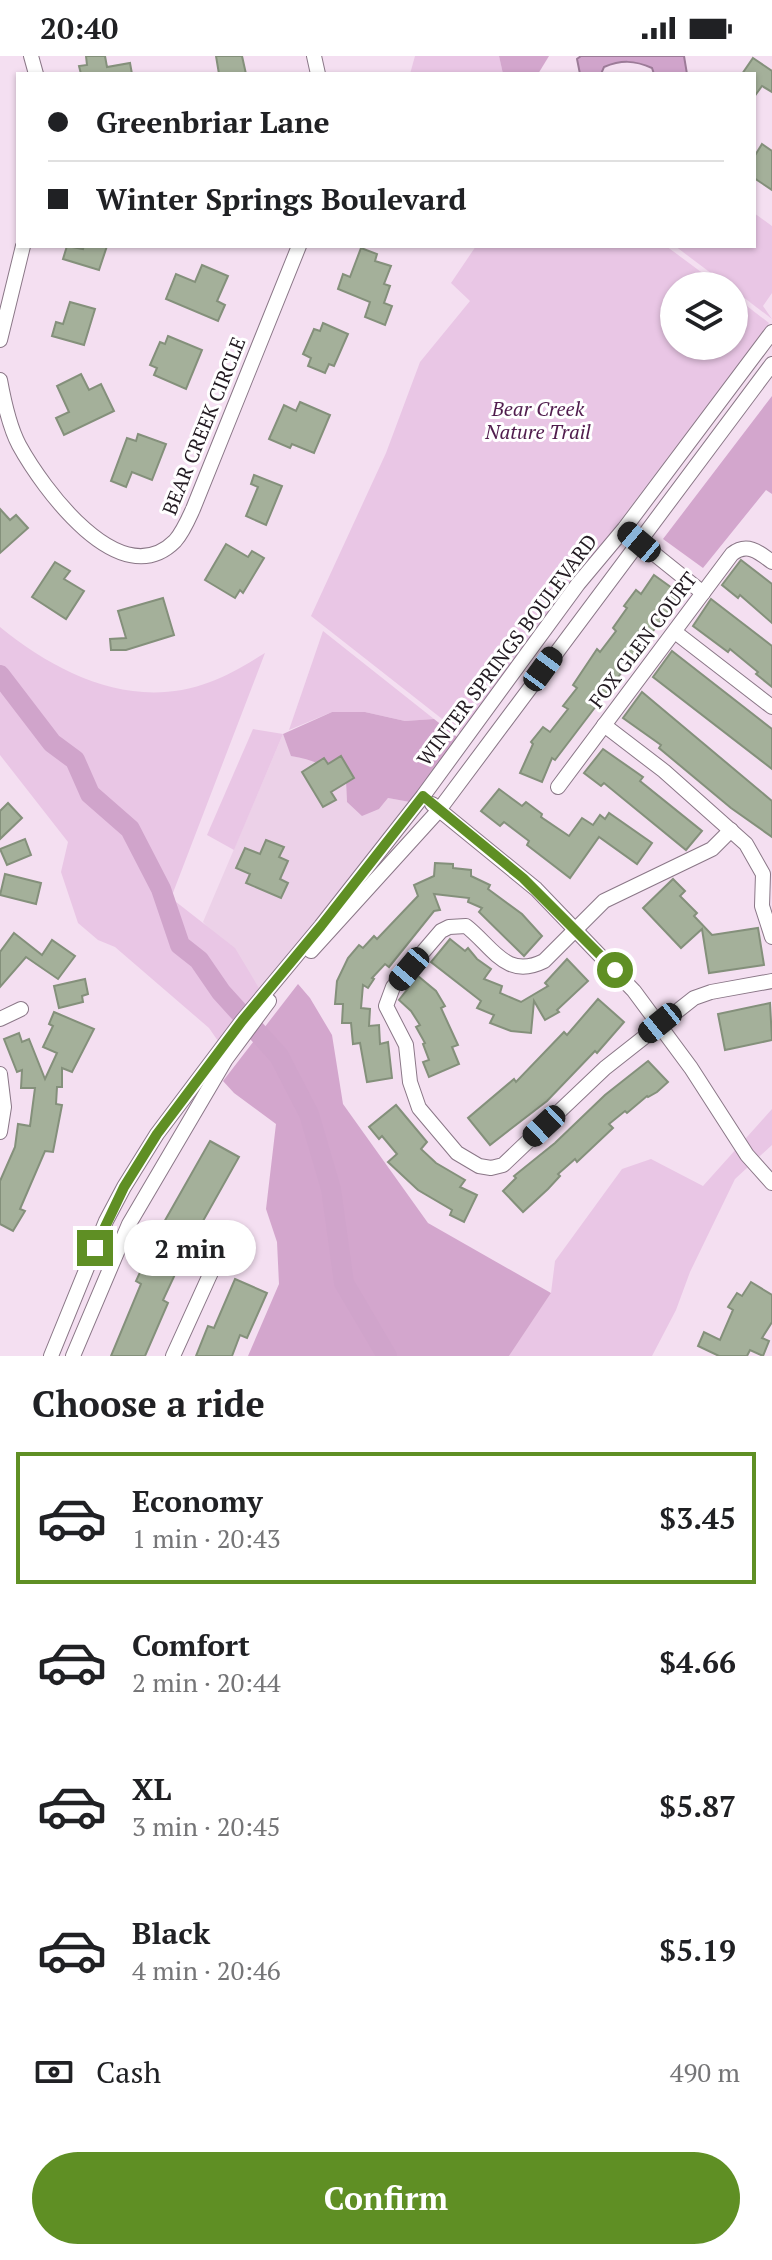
<!DOCTYPE html>
<meta charset="utf-8">
<style>
:root{--surface:#fff;--page:#f2f2f2;--text:#202124;--muted:#757577;--line:#e0e0e0;--accent:#5f8f24}
body{margin:0;font-family:"PT Serif",serif;background:var(--page);color:var(--text);height:100vh;display:flex;flex-direction:column;font-size:30px;white-space:nowrap}
*{box-sizing:border-box;margin:0}
p{font-size:26px;color:var(--muted)}
.icon{flex:none;width:44px;height:44px;fill:none;stroke:currentColor;stroke-width:2;stroke-linecap:round;stroke-linejoin:round}
.map{position:relative;height:1300px;overflow:hidden}
.drawer{display:flex;flex-direction:column;background:var(--surface);flex:1}
.drawer>*{flex:none}
.top-card{position:absolute;left:16px;top:16px;width:740px;height:176px;border-radius:0px;box-shadow:0 2px 6px #0004;display:grid;align-content:center;height:176px;padding:0 32px;background:var(--surface)}
.tools{position:absolute;left:660px;top:216px;display:grid;gap:16px}
.tools a{display:grid;place-items:center;width:88px;height:88px;border-radius:50%;background:var(--surface);box-shadow:0 2px 6px #0004;font-size:40px}
.end{position:absolute;width:36px;height:36px;margin:-18px;border:10px solid #5f8f24;background:#fff;box-shadow:0 0 0 4px #fff}
.from{border-radius:50%}
.bubble{position:absolute;height:56px;border-radius:28px;background:var(--surface);box-shadow:0 2px 6px #0004;font-size:26px;font-weight:700;line-height:56px;text-align:center}
.car{position:absolute;width:24px;height:48px;margin:-24px -12px;border-radius:10px;box-shadow:0 0 6px 2px #0007;background:linear-gradient(#222 24%,#8ab4d8 0 40%,#222 0 76%,#8ab4d8 0 86%,#222 0)}
.top-card b{display:flex;align-items:center;gap:28px;height:76px;font-size:30px}
.top-card b+b{border-top:2px solid var(--line)}
.top-card i{width:20px;height:20px;background:var(--text)}
ul{padding:0;list-style:none}
li{display:flex;align-items:center;gap:24px;height:132px;margin:0 16px 12px;padding:0 16px;border:4px solid transparent;border-radius:0px}
li div{flex:1}
li b{display:block;font-size:30px}
li em{font-style:normal;font-weight:700}
li.on{border-color:var(--accent)}
li>.icon{width:72px;height:72px;stroke-width:1.5}
h2{padding:0 32px;font-size:36px;line-height:96px}
.pay{display:flex;align-items:center;gap:20px;height:88px;padding:0 32px;font-size:30px}
.pay p{margin-inline-start:auto}
.action{display:flex;gap:16px;margin-top:auto;padding:16px 32px}
.action a{flex:1;height:92px;border-radius:48px;background:var(--accent);color:#fff;font-size:32px;font-weight:700;line-height:92px;text-align:center}
.status{display:flex;justify-content:space-between;align-items:center;height:56px;padding:0 40px;background:var(--surface);direction:ltr}
.status svg{height:22px;fill:currentColor}
.map>svg:first-child{display:block}
</style>
<div class="status"><b>20:40</b><svg viewBox="0 0 49 12"><path d="M0 12V9h3v3zM5 12V6h3v6zM10 12V3h3v9zM15 12V0h3v12zM26 1h20v11H26zM47 4h2v5h-2z"/></svg></div>
<div class="map">
<svg width="772" height="1300" viewBox="0 0 772 1300">
<rect width="100%" height="100%" fill="#f4dff1"/>
<polygon fill="#ecd1e8" points="283,678 292,700 314,704 331,713 346,725 347,746 379,753 388,742 410,746 316,866 259,932 247,914 203,866"/>
<g fill="#e9c6e5">
<polygon points="415,0 499,0 503,18 410,18"/>
<polygon points="754,157 772,170 772,237 763,250 772,263 734,234 734,230 728,230 675,190 754,190"/>
<polygon points="476,190 666,190 720,230 674,230 674,290 734,290 734,240 769,267 460,677 311,560 386,397 420,306 470,245 451,227"/>
<path d="M0 571C59 619 134 655 210 626 229 619 247 608 265 597L171 842 235 892 259 932 218 985 209 972 115 891 98 884 78 867 61 816 68 786 0 699Z"/>
<polygon points="323,575 434,663 405,665 365,656 332,656 289,674"/>
<polygon points="253,673 283,678 234,794 207,779"/>
<polygon points="772,1053 772,1089 735,1123 690,1216 676,1254 652,1300 509,1300 551,1237 555,1205 622,1113 651,1103 703,1130"/>
</g>
<g fill="#d3a6cd">
<polygon points="499,0 549,0 538,18 503,18"/>
<polygon points="772,340 772,438 766,434 703,512 663,483"/>
<path d="M332 656H365L405 665 434 663 457 681 410 746 388 742 379 753 362 760 347 746 346 725C328 710 314 704 291 700L283 678Z"/>
<polygon points="298,928 310,942 332,979 343,1048 428,1167 551,1237 509,1300 248,1300 279,1228 277,1186 266,1153 276,1068 234,1037 223,1025"/>
</g>
<path fill="#d0a4cb" stroke="#9c7b98" stroke-width="2" d="M581 0H684L687 18H654L652 12C634 4 621 4 604 11L601 18H580L577 3Z"/>
<g fill="none" stroke-linecap="round" stroke-linejoin="round">
<polyline stroke="#d0a4cb" stroke-width="20" points="0,619 52,687 75,704 90,738 130,773 161,833 180,889 199,904 221,936 279,1000 309,1058 331,1133 344,1227 387,1300"/>
</g>
<g fill="#a4b09a" stroke="#84907b" stroke-width="2">
<polygon points="86,0 105,0 107,11 130,7 132,18 81,18 79,10 87,9"/>
<polygon points="216,0 242,0 246,18 219,18"/>
<polygon points="753,2 772,15 772,36 762,30 754,41 754,18 742,18"/>
<polygon points="762,88 772,95 772,134 754,122 754,101"/>
<polygon points="67,190 83,193 84,190 107,190 99,214 63,203"/>
<polygon points="361,192 377,198 375,205 391,210 384,228 390,230 384,247 392,250 385,269 365,261 370,246 338,233 343,218 350,221"/>
<polygon points="202,209 228,220 217,245 225,249 218,265 166,243 176,218 195,226"/>
<polygon points="70,246 95,253 84,289 52,280 56,266 63,268"/>
<polygon points="323,267 348,278 334,310 329,308 325,317 308,310 311,302 303,298 314,273 320,275"/>
<polygon points="168,280 202,294 186,333 154,319 157,312 150,309 160,286 165,288"/>
<polygon points="81,318 89,334 101,328 114,355 64,379 56,362 69,356 57,330"/>
<polygon points="300,346 330,359 314,397 292,388 290,392 269,383 284,349 296,355"/>
<polygon points="138,378 166,388 152,424 132,416 126,431 111,425 127,382 136,385"/>
<polygon points="254,419 282,430 266,469 246,460 258,431 251,428"/>
<polygon points="0,453 10,464 16,459 28,472 0,497"/>
<polygon points="226,488 248,501 252,495 264,502 243,537 240,534 235,542 205,524"/>
<polygon points="741,504 772,528 772,567 740,539 738,542 722,529"/>
<polygon points="55,506 70,515 64,523 84,535 66,563 32,541"/>
<polygon points="654,519 679,537 666,558 555,704 552,702 542,726 520,717 533,688 531,686 543,671 550,676 568,653 563,650 577,632 573,629 597,593 600,596 616,575 613,572 627,552 624,550 636,534 641,538"/>
<polygon points="163,542 174,579 126,594 111,594 110,583 126,582 118,555"/>
<polygon points="711,543 772,590 772,631 756,618 758,616 730,593 728,596 693,570"/>
<polygon points="672,595 772,673 772,713 653,621"/>
<polygon points="642,636 772,745 772,781 731,752 659,692 661,689 623,662"/>
<polygon points="603,693 643,721 640,725 702,775 686,794 604,727 601,730 584,717"/>
<polygon points="341,700 354,722 331,736 336,744 323,751 302,716 324,702 328,708"/>
<polygon points="499,733 522,750 526,746 542,758 541,761 569,780 582,762 593,769 600,759 605,763 609,757 652,787 637,808 599,781 570,822 527,789 529,785 504,766 500,770 481,755"/>
<polygon points="8,747 22,762 0,783 0,755"/>
<polygon points="25,783 31,799 7,809 0,793"/>
<polygon points="266,784 284,791 279,801 288,805 280,823 288,827 281,842 246,827 250,818 236,812 245,792 260,798"/>
<polygon points="435,807 453,808 453,812 471,814 471,820 490,829 488,833 522,858 542,880 524,900 479,856 482,852 468,846 469,842 434,838 440,854 434,855 389,911 385,908 372,922 374,923 368,932 363,929 361,952 370,953 369,970 379,969 380,988 388,986 392,1022 367,1026 360,987 353,988 351,967 342,967 343,948 335,948 337,925 348,902 359,889 363,892 374,880 377,883 418,840 414,829 434,820"/>
<polygon points="5,818 41,827 36,848 0,839"/>
<polygon points="673,823 685,835 680,840 697,857 694,860 712,879 758,872 764,909 709,917 702,873 681,892 643,852"/>
<polygon points="14,877 42,899 52,884 75,900 58,923 26,901 0,931 0,896"/>
<polygon points="450,883 465,895 468,892 477,903 491,913 484,923 502,930 500,937 521,946 548,930 545,927 567,903 588,925 557,954 559,956 545,964 534,945 531,977 511,975 490,967 494,959 477,952 481,945 431,906"/>
<polygon points="418,920 436,935 445,950 441,952 458,989 452,991 459,1008 429,1021 423,1006 429,1004 423,988 425,987 416,971 420,969 411,955 399,944"/>
<polygon points="85,923 88,938 82,940 83,946 59,952 54,930"/>
<polygon points="598,943 624,966 597,997 595,995 547,1045 490,1089 468,1062 514,1023 516,1026 564,976 567,979"/>
<polygon points="770,947 772,984 725,994 718,958"/>
<polygon points="54,956 94,973 72,1016 62,1012 62,1031 57,1031 56,1048 62,1049 53,1096 45,1095 20,1153 25,1155 13,1175 0,1168 0,1125 15,1091 18,1068 30,1070 35,1032 21,1032 22,1014 17,1016 4,983 19,977 22,986 29,983 45,1023 57,997 43,991 53,970 49,968"/>
<polygon points="648,1005 668,1026 657,1036 648,1041 647,1040 627,1057 625,1055 609,1068 613,1072 577,1106 575,1103 558,1118 560,1120 548,1133 523,1156 503,1135 516,1122 514,1120 555,1087 605,1039"/>
<polygon points="396,1049 427,1086 421,1093 436,1107 465,1124 460,1131 477,1139 464,1166 450,1159 452,1154 418,1134 388,1106 397,1098 382,1080 379,1083 369,1071"/>
<polygon points="210,1085 239,1101 185,1197 163,1244 168,1247 145,1300 111,1300 141,1228 136,1225 159,1175"/>
<polygon points="235,1223 267,1237 247,1282 240,1279 232,1300 196,1300 208,1270 214,1272"/>
<polygon points="751,1226 772,1239 772,1266 762,1282 769,1285 763,1300 750,1294 747,1300 719,1300 698,1290 704,1276 720,1284 733,1254 728,1251 737,1237 742,1240"/>
</g>
<g fill="none" stroke-linecap="round" stroke-linejoin="round">
<g stroke="#8a7787" stroke-width="16">
<g id="minor">
<polyline points="31,0 36,18"/>
<polyline points="314,0 318,18"/>
<polyline points="0,284 23,190"/>
<path d="M0 324C4 346 9 370 19 389 42 431 120 540 175 485 183 476 188 464 193 453L299 190"/>
<polyline points="632,480 703,537"/>
<polyline points="675,576 772,651"/>
<polyline points="604,669 664,715 746,788 763,818 762,850 772,881"/>
<path d="M558 731 732 498C747 486 759 496 772 506"/>
<polyline points="432,748 536,833 634,935 691,1012 747,1099 772,1127"/>
<path d="M731 774 712 793 604 845 544 905C506 924 493 891 466 870L449 871 441 875 393 931 386 950 406 989 410 1026 419 1052 457 1097 479 1110 491 1112 503 1109 605 1012 694 942 711 936 772 925"/>
<polyline points="311,895 439,754 772,308"/>
<polyline points="0,963 21,953"/>
<polyline points="0,1018 4,1051 0,1076"/>
<polyline points="51,1300 106,1165 124,1131 157,1078 242,965 321,870 423,740 578,528 624,473 772,276"/>
<polyline points="73,1300 129,1168 226,1003 269,945"/>
<polyline points="173,1300 213,1212 240,1194"/>
</g>
</g>
<use href="#minor" stroke="#fff" stroke-width="14"/>
</g>
<g fill="none" stroke-linecap="round" stroke-linejoin="round">
<polyline stroke="#5f8f24" stroke-width="10" points="95,1192 124,1131 157,1078 242,965 321,870 423,740 523,822 615,914"/>
</g>
<g text-anchor="middle" stroke-width="6" stroke-linejoin="round" paint-order="stroke">
<g font-size="20" font-style="italic" fill="#501c4d" stroke="#fff">
<text x="538" y="360">Bear Creek<tspan x="538" dy="23">Nature Trail</tspan></text>
</g>
<g font-size="20" fill="#221a21" stroke="#fff">
<text transform="translate(204 370) rotate(-68)" y="7">BEAR CREEK CIRCLE</text>
<text transform="translate(643 584) rotate(-53)" y="7">FOX GLEN COURT</text>
<text transform="translate(507 594) rotate(-53)" y="7">WINTER SPRINGS BOULEVARD</text>
</g>
</g>
</svg>
<div class="tools">
<a><svg class="icon" aria-label="layers" viewBox="0 0 24 24"><path d="M12 4l9 5-9 5-9-5zM3 14l9 5 9-5"/></svg></a>
</div>
<i class="end from" style="left:615px;top:914px"></i>
<i class="end" style="left:95px;top:1192px"></i>
<div class="bubble" style="left:124px;top:1164px;width:132px">2 min</div>
<i class="car" style="left:639px;top:486px;rotate:310deg"></i>
<i class="car" style="left:543px;top:613px;rotate:36deg"></i>
<i class="car" style="left:409px;top:913px;rotate:220deg"></i>
<i class="car" style="left:660px;top:967px;rotate:231deg"></i>
<i class="car" style="left:544px;top:1070px;rotate:227deg"></i>
<div class="top-card">
<b><i class="from"></i>Greenbriar Lane</b>
<b><i></i>Winter Springs Boulevard</b>
</div>
</div>
<section class="drawer">
<h2>Choose a ride</h2>
<ul>
<li class="on"><svg class="icon" aria-label="car" viewBox="0 0 24 24"><path d="M5 17H2v-5l4-1 3-4h7l3 4 3 1v5h-3M9 17h6M6 11h13"/><circle cx="7" cy="17" r="2"/><circle cx="17" cy="17" r="2"/></svg><div><b>Economy</b><p>1 min · 20:43</p></div><em>$3.45</em></li>
<li><svg class="icon" aria-label="car" viewBox="0 0 24 24"><path d="M5 17H2v-5l4-1 3-4h7l3 4 3 1v5h-3M9 17h6M6 11h13"/><circle cx="7" cy="17" r="2"/><circle cx="17" cy="17" r="2"/></svg><div><b>Comfort</b><p>2 min · 20:44</p></div><em>$4.66</em></li>
<li><svg class="icon" aria-label="car" viewBox="0 0 24 24"><path d="M5 17H2v-5l4-1 3-4h7l3 4 3 1v5h-3M9 17h6M6 11h13"/><circle cx="7" cy="17" r="2"/><circle cx="17" cy="17" r="2"/></svg><div><b>XL</b><p>3 min · 20:45</p></div><em>$5.87</em></li>
<li><svg class="icon" aria-label="car" viewBox="0 0 24 24"><path d="M5 17H2v-5l4-1 3-4h7l3 4 3 1v5h-3M9 17h6M6 11h13"/><circle cx="7" cy="17" r="2"/><circle cx="17" cy="17" r="2"/></svg><div><b>Black</b><p>4 min · 20:46</p></div><em>$5.19</em></li>
</ul>
<div class="pay"><svg class="icon" aria-label="cash" viewBox="0 0 24 24"><path d="M3 7h18v10H3z"/><circle cx="12" cy="12" r="2"/></svg>Cash<p>490 m</p></div>
<div class="action"><a>Confirm</a></div>
</section>
